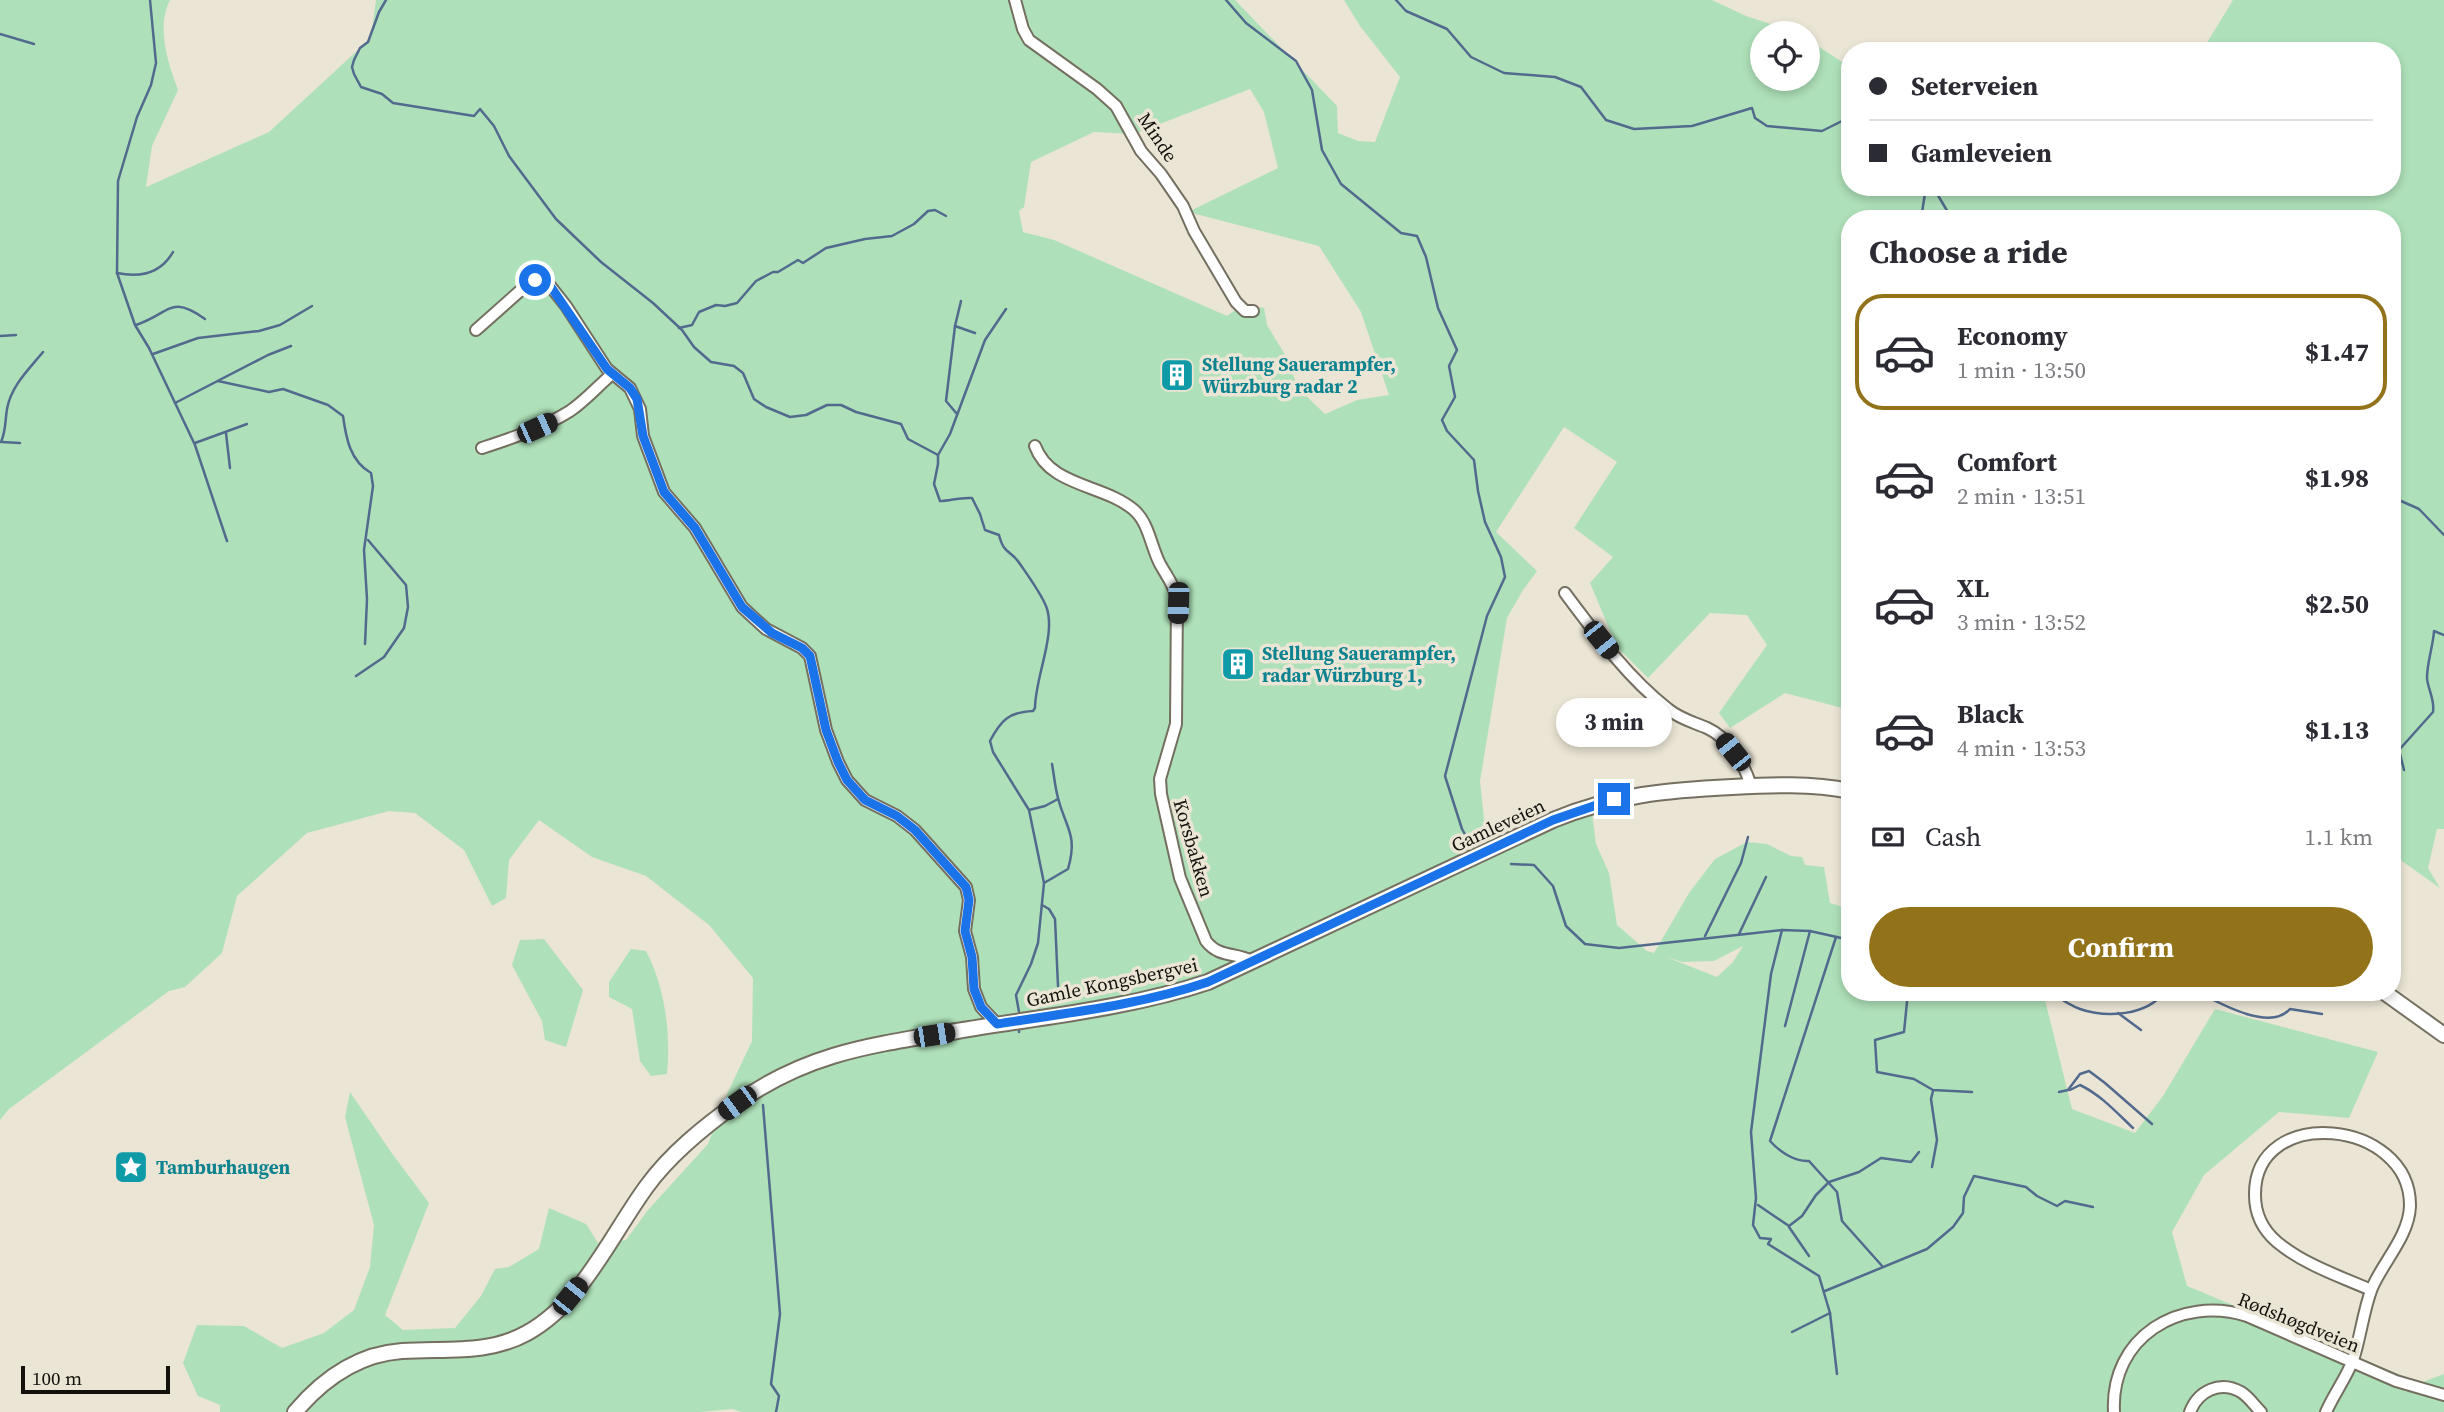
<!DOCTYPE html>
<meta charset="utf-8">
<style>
:root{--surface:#fff;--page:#f7f7f7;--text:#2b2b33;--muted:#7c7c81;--line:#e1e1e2;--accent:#93731a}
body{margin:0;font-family:"Source Serif 4",serif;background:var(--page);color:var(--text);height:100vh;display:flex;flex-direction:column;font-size:26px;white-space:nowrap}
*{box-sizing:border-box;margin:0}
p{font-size:23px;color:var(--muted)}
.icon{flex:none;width:38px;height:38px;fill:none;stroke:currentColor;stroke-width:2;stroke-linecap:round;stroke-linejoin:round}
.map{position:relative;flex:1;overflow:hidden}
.drawer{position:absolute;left:1841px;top:210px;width:560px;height:791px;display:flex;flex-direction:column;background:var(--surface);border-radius:28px;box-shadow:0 4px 10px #0003}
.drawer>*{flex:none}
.top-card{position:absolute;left:1841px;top:42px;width:560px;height:154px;border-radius:28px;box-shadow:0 4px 10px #0003;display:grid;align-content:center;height:154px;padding:0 28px;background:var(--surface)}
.tools{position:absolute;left:1750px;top:21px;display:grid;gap:14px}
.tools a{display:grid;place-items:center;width:70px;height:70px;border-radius:50%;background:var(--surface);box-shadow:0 4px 10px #0003;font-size:35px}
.scale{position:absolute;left:21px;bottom:18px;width:149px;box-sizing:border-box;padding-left:7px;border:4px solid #13110c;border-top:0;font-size:19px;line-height:24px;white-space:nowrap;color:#13110c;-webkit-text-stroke:5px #ebe5d5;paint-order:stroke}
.end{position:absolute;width:32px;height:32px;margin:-16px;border:9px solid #1a73e8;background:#fff;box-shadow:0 0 0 4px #fff}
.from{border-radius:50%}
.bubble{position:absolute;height:49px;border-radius:24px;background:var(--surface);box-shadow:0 4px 10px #0003;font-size:23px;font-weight:700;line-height:49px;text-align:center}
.car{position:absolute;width:21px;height:42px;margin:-21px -10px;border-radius:9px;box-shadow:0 0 5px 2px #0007;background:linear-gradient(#222 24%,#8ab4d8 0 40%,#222 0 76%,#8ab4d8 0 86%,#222 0)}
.top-card b{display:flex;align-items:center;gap:24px;height:66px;font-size:26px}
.top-card b+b{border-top:2px solid var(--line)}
.top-card i{width:18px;height:18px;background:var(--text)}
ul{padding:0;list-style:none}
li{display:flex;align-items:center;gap:21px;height:116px;margin:0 14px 10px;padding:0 14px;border:4px solid transparent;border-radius:28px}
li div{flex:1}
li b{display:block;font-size:26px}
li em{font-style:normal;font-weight:700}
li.on{border-color:var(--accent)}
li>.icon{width:63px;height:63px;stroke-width:1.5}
h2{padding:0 28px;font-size:32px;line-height:84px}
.pay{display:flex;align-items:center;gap:18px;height:77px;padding:0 28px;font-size:26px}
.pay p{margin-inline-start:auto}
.button{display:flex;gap:14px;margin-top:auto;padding:14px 28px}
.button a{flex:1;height:80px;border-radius:42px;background:var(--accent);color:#fff;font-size:28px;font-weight:700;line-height:80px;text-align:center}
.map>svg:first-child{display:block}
</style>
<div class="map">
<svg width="2444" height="1412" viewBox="0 0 2444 1412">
<rect width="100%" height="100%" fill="#ebe5d5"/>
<g fill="#aee1b9" fill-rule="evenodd">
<path d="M0 0H170C156 28 168 62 178 90L152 146 146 187 269 132 371 38 376 0H1235L1337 106 1338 133 1358 141 1375 142 1400 77 1360 26 1344 0H1712L1746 16 1799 33H1762V79H1808V40L1850 67V187H2392V51H2202L2233 0H2444V829H2437L2428 868 2440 888 2392 854V219H1850V710L1785 693 1730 728 1719 713 1767 645 1747 615 1710 613 1648 678 1617 647 1590 583 1613 557 1574 528 1617 462 1564 427 1496 532 1537 571 1523 590 1507 618 1480 781 1488 857 1592 813 1596 844 1609 873 1617 925 1647 951 1654 953 1689 893 1715 859 1747 842 1767 844 1791 856 1802 857 1805 865 1824 867 1830 903 1850 909V992H2043L2072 1109 2135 1133 2163 1096 2215 1009 2378 1052 2349 1118 2279 1112 2204 1175 2172 1232 2187 1286 2420 1383 2444 1374V1412H742L732 1409 700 1412H220V1405L198 1396 183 1363 197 1325 244 1326 282 1348 324 1333 354 1310 370 1267 374 1225 345 1117 350 1092 391 1152 429 1203 385 1315 403 1330 455 1328 481 1296 495 1269 509 1267 539 1249 549 1208 586 1224 598 1243 626 1240 648 1210 708 1144 728 1092 752 1041 753 978 709 925 646 876 592 857 539 820 509 860 506 898 492 906 464 850 415 813 389 811 307 833 237 896 222 953 185 987 169 991 9 1109 0 1120ZM1250 89 1264 112 1278 168 1188 212 1319 246 1361 312 1389 395 1357 400 1325 414 1297 387 1289 361 1267 325 1264 308 1242 305 1227 316 1054 240 1023 232 1019 211 1024 207 1031 162 1094 132 1134 134ZM1743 946 1733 962 1717 977 1666 957 1682 962 1714 961Z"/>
<polygon points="544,939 583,990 566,1047 545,1040 542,1021 512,965 520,940"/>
<path d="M631 949 646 951C665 987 671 1033 667 1074L651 1076 640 1061 632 1009 609 997V982Z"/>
</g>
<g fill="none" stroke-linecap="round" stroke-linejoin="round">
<g stroke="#516a8d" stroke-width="2.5">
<polyline points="150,0 156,63 151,85 137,117 118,181 117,273 135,325 149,348 195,445 227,541"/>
<polyline points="386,0 379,12 368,42 360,48 354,60 352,67 354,74 361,87 382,94 393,103 474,116 480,109 494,126 509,156 556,219 601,262 653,303 682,330 694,347 711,362 734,366 743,373 754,399 766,407 790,417 806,415 827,405 841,405 856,412 901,424 908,439 938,455"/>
<polyline points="1226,0 1246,23 1296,61 1312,90 1322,150 1341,184 1401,233 1417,236 1426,257 1438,308 1457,350 1449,366 1455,397 1442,420 1447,431 1474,460 1478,491 1485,522 1501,557 1505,577 1487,616 1445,776 1462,829 1475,852"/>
<polyline points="1396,0 1406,11 1447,29 1471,57 1504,73 1555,77 1581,87 1606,120 1634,129 1692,126 1752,108 1755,118 1767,126 1822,131 1850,117"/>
<polyline points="0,34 34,44"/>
<polyline points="1933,187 1952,219"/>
<polyline points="1921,219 1926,187"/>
<path d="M117 273C141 278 161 273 173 252"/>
<path d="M1006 309 985 340 950 434 938 455V464L934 484 940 501C951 501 958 497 972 498L980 514 985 530 999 535C1004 555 1011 550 1020 564 1029 577 1040 592 1046 606 1057 633 1035 677 1035 708L1033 711C1009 712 1001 720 990 741L993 752 1029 810 1044 883 1038 943 1031 964 1016 995 1019 1012"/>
<path d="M136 325C171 313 170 294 205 319"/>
<polyline points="955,326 975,333"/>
<polyline points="679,328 692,325 699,312 716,305 725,306 737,303 756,281 773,272 778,272 798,260 803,263 826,248 865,239 892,236 914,224 928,211 935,210 946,216"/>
<polyline points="0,336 16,335"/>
<polyline points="153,354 198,338 259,331 280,325 312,306"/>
<path d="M218 381 269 392 283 389 328 405 343 416C346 438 350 461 371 473L373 486 364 550 367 599 365 644"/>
<polyline points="175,403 268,355 291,346"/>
<polyline points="957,414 946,401 955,326 961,301"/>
<polyline points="226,433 230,468"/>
<path d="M1 442C6 431 5 421 7 409 11 386 29 369 43 352"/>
<polyline points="2,442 20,443"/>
<polyline points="195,443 247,424"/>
<polyline points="2392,497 2419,509 2444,535"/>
<polyline points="356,676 384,657 404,628 408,607 406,585 368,540"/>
<polyline points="2392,758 2399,750"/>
<path d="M2404 770 2399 750 2433 712C2435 699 2428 690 2427 678 2427 662 2433 647 2434 631L2444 635"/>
<polyline points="1029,810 1045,806 1058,799"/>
<polyline points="1511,864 1534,865 1553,886 1566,926 1585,944 1619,948 1782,930 1810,931 1850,940"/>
<path d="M1044 883 1068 869C1078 834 1066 829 1058 798 1055 787 1054 775 1052 764"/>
<polyline points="1042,905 1049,909 1055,919 1058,986"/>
<polyline points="1782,930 1771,974 1751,1132 1756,1198 1753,1225 1760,1238 1771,1239 1768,1244 1819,1276 1830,1313 1837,1374"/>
<polyline points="1739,934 1766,877"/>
<polyline points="1705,936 1741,863 1748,837"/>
<path d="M1836 937 1770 1141C1780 1152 1795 1162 1809 1161L1837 1192 1842 1221 1883 1267"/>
<polyline points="1908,992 1904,1032 1875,1040 1877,1072 1914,1079 1933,1090 1972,1092"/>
<path d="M2050 992C2059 998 2069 1005 2080 1009 2106 1018 2147 1016 2164 992"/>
<path d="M2198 992C2219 1003 2270 1032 2290 1009L2322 1014"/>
<polyline points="2118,1013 2141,1030"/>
<polyline points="1785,1026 1810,931"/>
<polyline points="1019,1030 1019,1032"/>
<path d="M2070 1090 2080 1085C2101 1095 2117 1113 2133 1128"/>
<polyline points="2059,1092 2068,1090 2080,1074 2089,1071 2105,1083 2152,1124"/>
<polyline points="763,1105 780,1314 771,1384 779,1396 776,1412"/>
<polyline points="1932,1167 1937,1140 1931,1099 1933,1091"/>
<polyline points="1758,1205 1789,1226 1802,1216 1816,1195 1829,1182 1859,1172 1881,1158 1911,1162 1919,1152"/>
<polyline points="1789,1227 1809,1256"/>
<polyline points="1825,1291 1927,1249 1953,1227 1963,1213 1964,1197 1974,1176 2026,1187 2037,1196 2057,1206 2065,1201 2093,1207"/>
<polyline points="1792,1332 1830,1313"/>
</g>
<g stroke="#746f60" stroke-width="14">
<g id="minor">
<polyline points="1015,0 1023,29 1029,40 1097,89 1116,106 1141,151 1161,174 1183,206 1194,231 1236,302 1245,311 1253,311"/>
<polyline points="476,330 530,282 542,279 551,287 566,306 607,369 630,388 640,409 643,436 664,492 695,528 742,607 766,629 802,648 810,656 826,730 838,762 847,780 865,800 897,816 915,830 966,887 969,900 965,931 972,957 974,989 981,1007 997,1024"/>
<path d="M1035 446C1050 487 1104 484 1134 510 1149 523 1151 547 1160 564 1166 575 1174 585 1177 598L1176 724 1160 779 1161 794 1180 878 1206 941C1219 958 1235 952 1252 961"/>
<path d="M482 448C512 438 543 428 570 411 585 401 598 386 612 374"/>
<path d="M1565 593C1595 633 1628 678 1668 709 1680 719 1693 722 1707 728 1729 738 1744 763 1751 786"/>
<path d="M2114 1412C2110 1337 2180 1295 2247 1316L2396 1381 2444 1395"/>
<path d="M2190 1412C2198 1391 2220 1380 2241 1392 2249 1397 2254 1405 2261 1412"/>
<path d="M2326 1412C2334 1394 2346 1378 2353 1360 2361 1336 2363 1311 2372 1288 2383 1262 2409 1236 2410 1206 2411 1119 2254 1103 2255 1195 2255 1214 2263 1230 2277 1242 2305 1265 2339 1276 2371 1290"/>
</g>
</g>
<g stroke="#746f60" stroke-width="18">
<g id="secondary">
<polyline points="2384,992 2444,1035"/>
<path d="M295 1412C323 1379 358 1354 402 1351 446 1348 487 1355 527 1333 583 1302 611 1235 647 1186 671 1153 705 1126 737 1103 809 1052 873 1045 957 1031 1040 1017 1127 1009 1208 982L1553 820C1613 795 1668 790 1732 787 1771 785 1811 783 1850 791"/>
</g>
</g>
<use href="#minor" stroke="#fff" stroke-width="10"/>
<use href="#secondary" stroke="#fff" stroke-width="14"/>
</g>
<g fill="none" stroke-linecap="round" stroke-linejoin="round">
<path stroke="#1a73e8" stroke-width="9" d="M535 280 542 279 551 287 607 369 630 388 637 399 643 436 664 492 695 528 742 607 772 633 802 648 810 656 826 730 838 762 847 780 865 800 897 816 915 830 966 887 969 900 965 931 972 957 974 989 981 1007 997 1024C1067 1013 1140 1005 1208 982L1553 820 1614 799"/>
</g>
<defs>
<g id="building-square" transform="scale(1.75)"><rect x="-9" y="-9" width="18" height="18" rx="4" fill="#0f9aa8" stroke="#ebe5d5"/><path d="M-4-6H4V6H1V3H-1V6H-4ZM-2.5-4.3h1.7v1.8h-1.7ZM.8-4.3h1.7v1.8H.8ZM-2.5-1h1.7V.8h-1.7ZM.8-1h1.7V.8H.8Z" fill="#fff"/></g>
<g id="sight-square" transform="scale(1.75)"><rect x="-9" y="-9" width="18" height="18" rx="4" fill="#0f9aa8" stroke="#ebe5d5"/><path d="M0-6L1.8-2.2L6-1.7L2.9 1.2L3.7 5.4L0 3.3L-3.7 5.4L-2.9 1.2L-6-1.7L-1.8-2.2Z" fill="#fff"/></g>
</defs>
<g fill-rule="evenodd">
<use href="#building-square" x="1177" y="375"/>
<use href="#building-square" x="1238" y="664"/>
<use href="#sight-square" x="131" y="1167"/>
</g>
<g text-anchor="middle" stroke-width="7" stroke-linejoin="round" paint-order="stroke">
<g font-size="19" fill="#13110c" stroke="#ebe5d5">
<text transform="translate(1158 137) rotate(56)" y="7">Minde</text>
<text transform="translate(1498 825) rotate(-25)" y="7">Gamleveien</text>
<text transform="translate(1194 848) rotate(74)" y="7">Korsbakken</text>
<text transform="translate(1112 982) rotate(-12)" y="7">Gamle Kongsbergvei</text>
<text transform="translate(2299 1322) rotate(22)" y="7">Rødshøgdveien</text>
</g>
<g font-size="19" font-weight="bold" fill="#0d838f" stroke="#ebe5d5" text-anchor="start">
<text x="1202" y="371">Stellung Sauerampfer,<tspan x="1202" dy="22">Würzburg radar 2</tspan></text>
<text x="1262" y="660">Stellung Sauerampfer,<tspan x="1262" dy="22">radar Würzburg 1,</tspan></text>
<text x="156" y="1174">Tamburhaugen</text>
</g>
</g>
</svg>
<div class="tools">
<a><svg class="icon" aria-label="locate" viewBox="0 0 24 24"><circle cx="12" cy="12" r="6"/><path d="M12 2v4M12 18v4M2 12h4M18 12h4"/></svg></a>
</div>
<div class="scale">100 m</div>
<i class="end from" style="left:535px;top:280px"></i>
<i class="end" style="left:1614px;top:799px"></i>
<div class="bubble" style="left:1556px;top:698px;width:116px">3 min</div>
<i class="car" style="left:537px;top:428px;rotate:66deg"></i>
<i class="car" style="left:1178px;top:603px;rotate:182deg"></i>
<i class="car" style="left:1601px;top:640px;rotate:141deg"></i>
<i class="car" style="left:1733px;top:752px;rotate:321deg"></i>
<i class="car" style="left:934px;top:1035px;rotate:81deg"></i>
<i class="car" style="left:737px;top:1103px;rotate:234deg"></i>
<i class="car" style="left:570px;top:1296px;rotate:39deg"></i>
<div class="top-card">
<b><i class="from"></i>Seterveien</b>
<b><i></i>Gamleveien</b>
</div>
<section class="drawer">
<h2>Choose a ride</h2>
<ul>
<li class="on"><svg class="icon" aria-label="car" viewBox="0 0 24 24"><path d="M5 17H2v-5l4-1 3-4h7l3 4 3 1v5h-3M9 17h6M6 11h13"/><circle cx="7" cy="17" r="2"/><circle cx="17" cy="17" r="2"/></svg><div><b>Economy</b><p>1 min · 13:50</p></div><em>$1.47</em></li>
<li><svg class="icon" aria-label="car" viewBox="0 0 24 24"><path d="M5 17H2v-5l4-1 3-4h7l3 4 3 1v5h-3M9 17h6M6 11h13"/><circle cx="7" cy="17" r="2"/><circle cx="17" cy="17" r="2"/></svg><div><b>Comfort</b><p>2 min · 13:51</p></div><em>$1.98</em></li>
<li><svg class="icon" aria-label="car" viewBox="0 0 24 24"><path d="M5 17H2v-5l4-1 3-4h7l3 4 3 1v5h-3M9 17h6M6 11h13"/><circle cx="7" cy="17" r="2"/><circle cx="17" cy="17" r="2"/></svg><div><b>XL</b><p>3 min · 13:52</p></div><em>$2.50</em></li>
<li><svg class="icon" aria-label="car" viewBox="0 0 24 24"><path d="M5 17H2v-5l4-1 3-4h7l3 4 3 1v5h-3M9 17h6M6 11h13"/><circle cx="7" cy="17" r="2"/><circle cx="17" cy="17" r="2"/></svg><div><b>Black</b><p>4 min · 13:53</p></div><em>$1.13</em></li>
</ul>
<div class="pay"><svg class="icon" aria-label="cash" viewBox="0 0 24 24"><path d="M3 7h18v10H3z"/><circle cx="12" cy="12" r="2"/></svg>Cash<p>1.1 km</p></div>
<div class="button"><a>Confirm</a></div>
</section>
</div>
